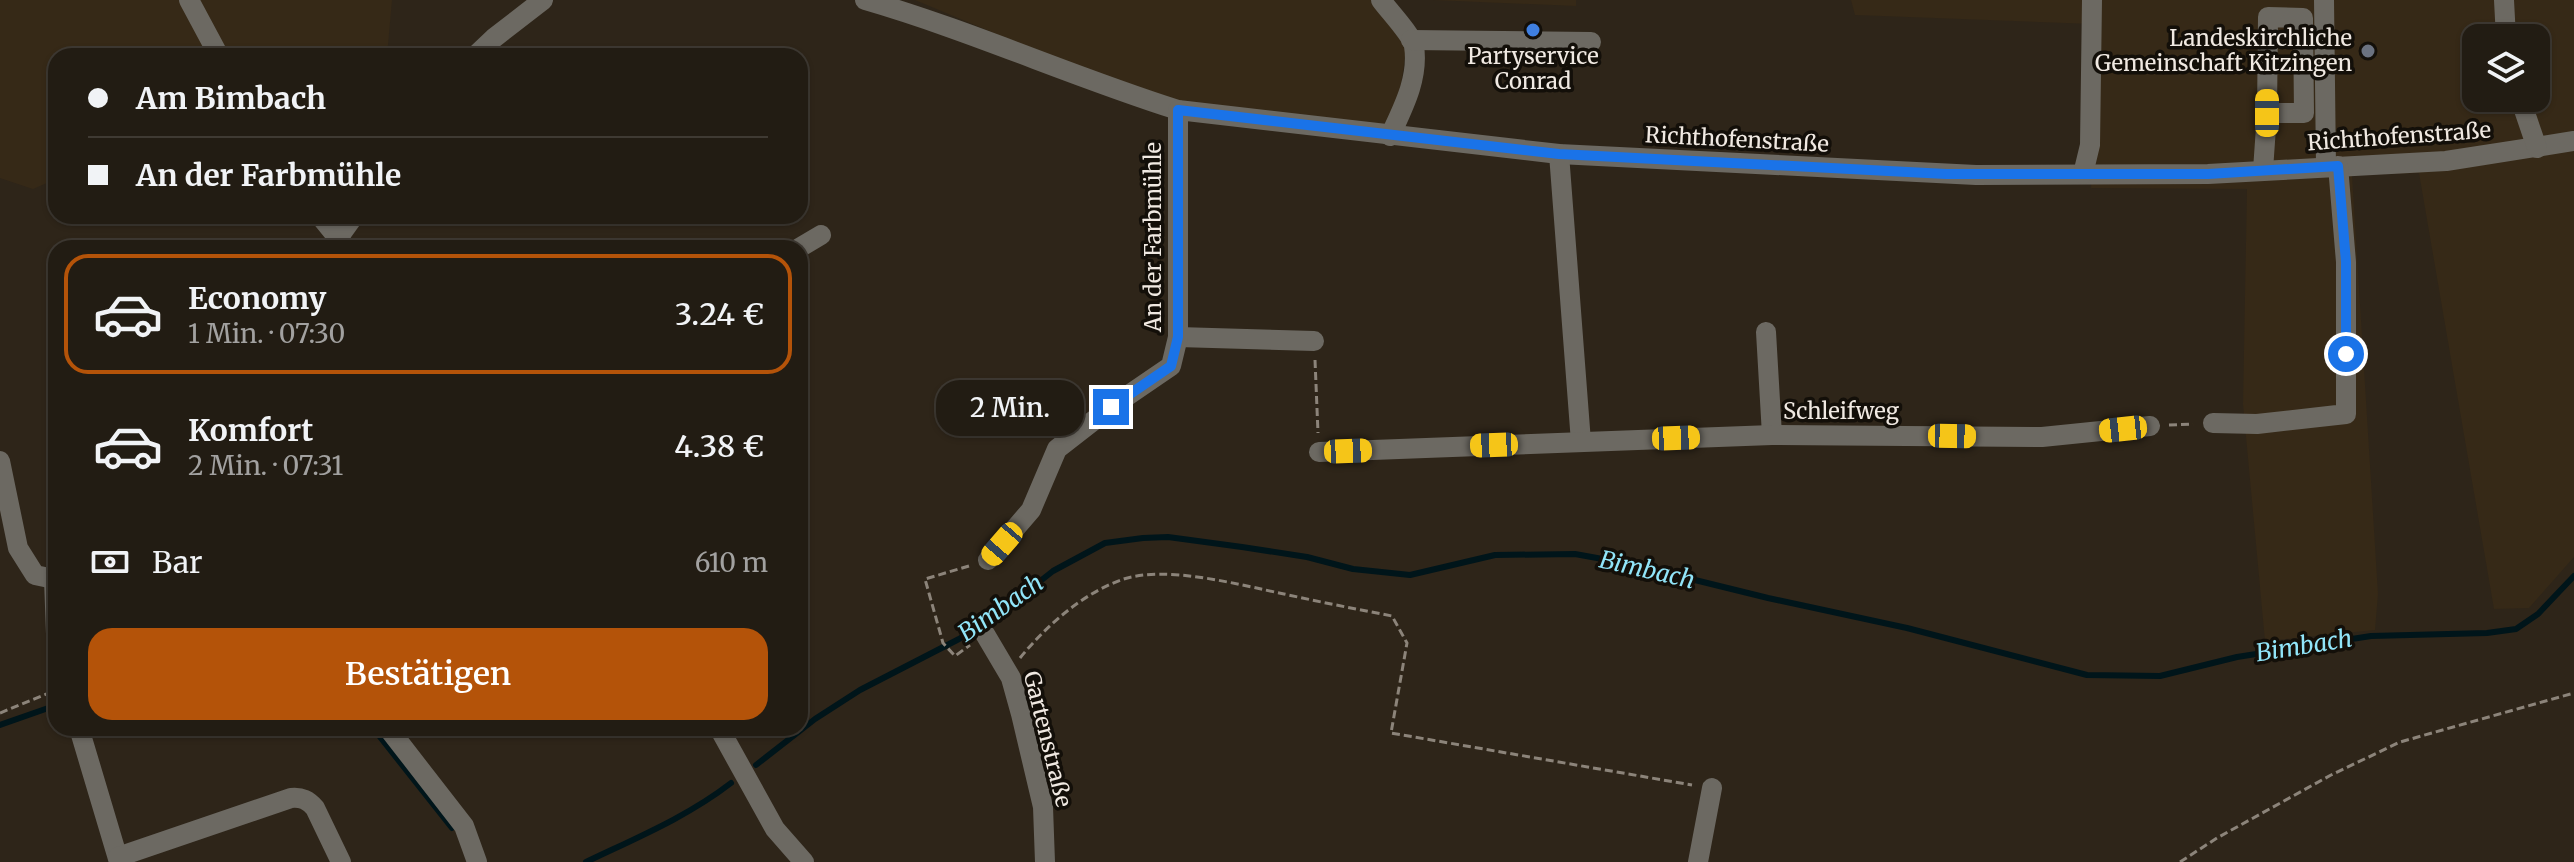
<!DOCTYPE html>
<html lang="de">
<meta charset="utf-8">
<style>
:root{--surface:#221c13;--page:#2a251c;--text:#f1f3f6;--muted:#a2a1a0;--line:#3f3a33;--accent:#b45309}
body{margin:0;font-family:Merriweather,serif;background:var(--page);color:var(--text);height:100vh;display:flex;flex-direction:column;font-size:30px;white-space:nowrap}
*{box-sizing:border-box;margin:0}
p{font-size:26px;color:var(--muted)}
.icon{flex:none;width:44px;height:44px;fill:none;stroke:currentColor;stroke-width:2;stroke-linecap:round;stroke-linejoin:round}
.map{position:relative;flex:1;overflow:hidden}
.sheet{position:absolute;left:48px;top:240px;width:760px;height:496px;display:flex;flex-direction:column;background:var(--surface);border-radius:24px;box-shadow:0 2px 6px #0004,0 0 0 2px var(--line)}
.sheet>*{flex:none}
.banner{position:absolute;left:48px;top:48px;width:760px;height:176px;border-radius:24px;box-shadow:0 2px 6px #0004,0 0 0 2px var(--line);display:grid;align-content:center;height:176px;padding:0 40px;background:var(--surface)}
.fabs{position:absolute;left:2462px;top:24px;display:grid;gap:16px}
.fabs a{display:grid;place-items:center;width:88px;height:88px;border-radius:16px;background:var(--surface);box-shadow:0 2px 6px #0004,0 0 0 2px var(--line);font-size:40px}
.end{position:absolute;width:36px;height:36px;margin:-18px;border:10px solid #1a73e8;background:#fff;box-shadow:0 0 0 4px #fff}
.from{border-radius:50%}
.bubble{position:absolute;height:56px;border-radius:24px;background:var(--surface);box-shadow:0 2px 6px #0004,0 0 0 2px var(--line);font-size:26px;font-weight:600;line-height:56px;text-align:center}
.car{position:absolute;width:24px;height:48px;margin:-24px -12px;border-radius:10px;box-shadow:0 0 6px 2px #0007;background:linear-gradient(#f5c518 24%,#345 0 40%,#f5c518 0 76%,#345 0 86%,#f5c518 0)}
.banner b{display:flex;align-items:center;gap:28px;height:76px;font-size:30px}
.banner b+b{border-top:2px solid var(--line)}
.banner i{width:20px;height:20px;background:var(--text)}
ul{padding:14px 0 0;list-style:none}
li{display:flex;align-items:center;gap:24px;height:120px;margin:0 16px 12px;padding:0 24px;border:4px solid transparent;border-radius:24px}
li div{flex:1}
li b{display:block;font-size:30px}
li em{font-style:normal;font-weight:600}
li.selected{border-color:var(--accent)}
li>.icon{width:72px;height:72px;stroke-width:1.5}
.pay{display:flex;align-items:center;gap:20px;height:88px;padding:0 40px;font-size:30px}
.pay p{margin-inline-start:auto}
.cta{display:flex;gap:16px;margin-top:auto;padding:16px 40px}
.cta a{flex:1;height:92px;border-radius:24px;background:var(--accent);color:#fff;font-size:32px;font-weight:600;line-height:92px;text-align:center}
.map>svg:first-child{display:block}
</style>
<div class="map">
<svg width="2574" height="862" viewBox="0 0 2574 862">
<rect width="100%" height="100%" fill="#2e2519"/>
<g fill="#362917" fill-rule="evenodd">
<polygon points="0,0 392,0 387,56 56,56 56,179 33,189 0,178"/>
<polygon points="915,0 1392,0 1407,43 1395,125 1178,110"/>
<polygon points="1433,0 1576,0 1576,6"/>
<path d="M1851 0H2574V557L2529 608 2494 609 2419 173 2352 175 2378 594 2375 630 2265 641 2243 404 2247 189 2091 188 2097 57 2093 24 1855 15ZM2476 38H2536V98H2476Z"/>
</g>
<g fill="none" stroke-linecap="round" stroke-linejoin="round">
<g stroke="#00151a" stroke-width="6">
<polyline points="0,725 54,706"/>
<polyline points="373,728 452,828"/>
<polyline points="756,765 815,719 860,690 959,639 996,616 1053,571 1105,543 1143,538 1168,537 1242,547 1307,557 1353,569 1410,575 1495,555 1575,554 1630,564 1768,598 1907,628 2087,675 2160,676 2237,657 2371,636 2487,633 2516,629 2538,614 2574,576"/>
<path d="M586 862C636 838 687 817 731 783"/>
</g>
<g stroke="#8c847a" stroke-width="3" stroke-dasharray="8 4" stroke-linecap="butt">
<polyline points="1315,360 1318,433"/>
<polyline points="2169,425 2193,424"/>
<polyline points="969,566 925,579 943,643 955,656 970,645"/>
<path d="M1020 658C1046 626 1082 594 1121 580 1164 564 1240 585 1284 594 1320 602 1356 609 1392 616L1407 643 1391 733 1692 785"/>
<polyline points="0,713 56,690"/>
<polyline points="2180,862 2217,838 2331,775 2400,742 2574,693"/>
</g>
<g stroke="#6c6962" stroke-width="20">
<polyline points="189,0 219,56"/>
<path d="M865 0C972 31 1073 77 1178 110L1559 154 1976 175 2208 174 2446 161 2574 141"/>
<path d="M1381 0C1388 10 1412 35 1414 46 1419 78 1403 108 1390 136"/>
<polyline points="2324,0 2326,166"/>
<polyline points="2504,0 2506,38"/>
<polyline points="1411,40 1591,42"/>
<polyline points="475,56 494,38 543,0"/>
<polyline points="2520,98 2537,148"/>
<polyline points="1559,154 1581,442"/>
<polyline points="2263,170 2267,113 2268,17 2303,18 2304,113 2267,113"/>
<polyline points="2083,174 2090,145 2092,0"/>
<polyline points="320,216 346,248"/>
<polyline points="331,248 354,216"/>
<polyline points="799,248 821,235"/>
<polyline points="1766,332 1772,435"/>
<polyline points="1178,337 1314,341"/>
<polyline points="2213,423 2257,424 2346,414 2346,262 2338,166"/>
<polyline points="1319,452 1772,435 2042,437 2150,426"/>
<polyline points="0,461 18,548 35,575 54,579"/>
<polyline points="988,560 1031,510 1057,449 1111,407 1171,366 1178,337 1178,110"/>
<polyline points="56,573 54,579 56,634"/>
<polyline points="985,634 1011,678 1021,714 1043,807 1045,862"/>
<polyline points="79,728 119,862"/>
<polyline points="388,728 464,826 477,862"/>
<polyline points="719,728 775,829 804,862"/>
<path d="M118 857 291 798C302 797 308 800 315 808L341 862"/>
<polyline points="1698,862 1712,788"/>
</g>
</g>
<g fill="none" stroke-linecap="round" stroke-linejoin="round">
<polyline stroke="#1a73e8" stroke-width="10" points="1111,407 1171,366 1178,337 1178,110 1559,154 1946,174 2208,174 2338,166 2346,262 2346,354"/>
</g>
<circle fill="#3f7fe0" stroke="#130f09" stroke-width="3" cx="1533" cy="30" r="8"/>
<circle fill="#6b7280" stroke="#130f09" stroke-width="3" cx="2368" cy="51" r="8"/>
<g text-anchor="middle" stroke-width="7" stroke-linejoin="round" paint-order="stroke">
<g font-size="22" fill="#f0e9e2" stroke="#130f09" text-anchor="end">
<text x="2352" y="46">Landeskirchliche<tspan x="2352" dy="25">Gemeinschaft Kitzingen</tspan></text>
<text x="1533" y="64" text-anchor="middle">Partyservice<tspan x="1533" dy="25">Conrad</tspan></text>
</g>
<g font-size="22" fill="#f0e9e2" stroke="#130f09">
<text transform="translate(2399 136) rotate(-4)" y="8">Richthofenstraße</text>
<text transform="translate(1737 139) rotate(3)" y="8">Richthofenstraße</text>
<text transform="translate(1153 237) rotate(-90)" y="8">An der Farbmühle</text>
<text x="1841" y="419">Schleifweg</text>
<text transform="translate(1048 739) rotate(76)" y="8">Gartenstraße</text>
</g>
<g font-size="24" font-style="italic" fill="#91e5f9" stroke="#130f09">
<text transform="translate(1647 570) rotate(13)" y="8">Bimbach</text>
<text transform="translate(1001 608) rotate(-35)" y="8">Bimbach</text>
<text transform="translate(2304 646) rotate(-9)" y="8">Bimbach</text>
</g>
</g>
</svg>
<div class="fabs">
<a><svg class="icon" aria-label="layers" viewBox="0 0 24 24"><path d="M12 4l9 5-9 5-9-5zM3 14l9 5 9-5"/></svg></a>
</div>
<i class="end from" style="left:2346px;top:354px"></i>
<i class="end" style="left:1111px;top:407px"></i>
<div class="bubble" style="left:936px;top:380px;width:148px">2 Min.</div>
<i class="car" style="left:2267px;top:113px;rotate:0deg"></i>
<i class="car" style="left:2123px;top:429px;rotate:264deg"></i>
<i class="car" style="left:1952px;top:436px;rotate:91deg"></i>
<i class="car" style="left:1676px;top:438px;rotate:88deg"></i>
<i class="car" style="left:1494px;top:445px;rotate:268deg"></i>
<i class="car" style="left:1348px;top:451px;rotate:88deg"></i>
<i class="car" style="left:1002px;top:544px;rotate:221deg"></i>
<div class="banner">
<b><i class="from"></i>Am Bimbach</b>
<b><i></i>An der Farbmühle</b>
</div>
<section class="sheet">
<ul>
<li class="selected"><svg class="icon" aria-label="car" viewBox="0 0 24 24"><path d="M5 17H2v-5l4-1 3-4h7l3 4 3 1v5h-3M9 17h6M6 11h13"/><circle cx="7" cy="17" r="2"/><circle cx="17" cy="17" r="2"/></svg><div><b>Economy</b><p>1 Min. · 07:30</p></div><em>3.24 €</em></li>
<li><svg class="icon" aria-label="car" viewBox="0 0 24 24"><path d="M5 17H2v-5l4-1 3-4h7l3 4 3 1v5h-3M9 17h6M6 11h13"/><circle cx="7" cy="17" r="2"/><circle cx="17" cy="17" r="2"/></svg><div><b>Komfort</b><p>2 Min. · 07:31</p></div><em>4.38 €</em></li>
</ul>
<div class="pay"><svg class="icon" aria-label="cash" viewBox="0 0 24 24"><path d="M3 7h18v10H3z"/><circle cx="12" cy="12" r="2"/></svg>Bar<p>610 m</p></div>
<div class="cta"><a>Bestätigen</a></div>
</section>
</div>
